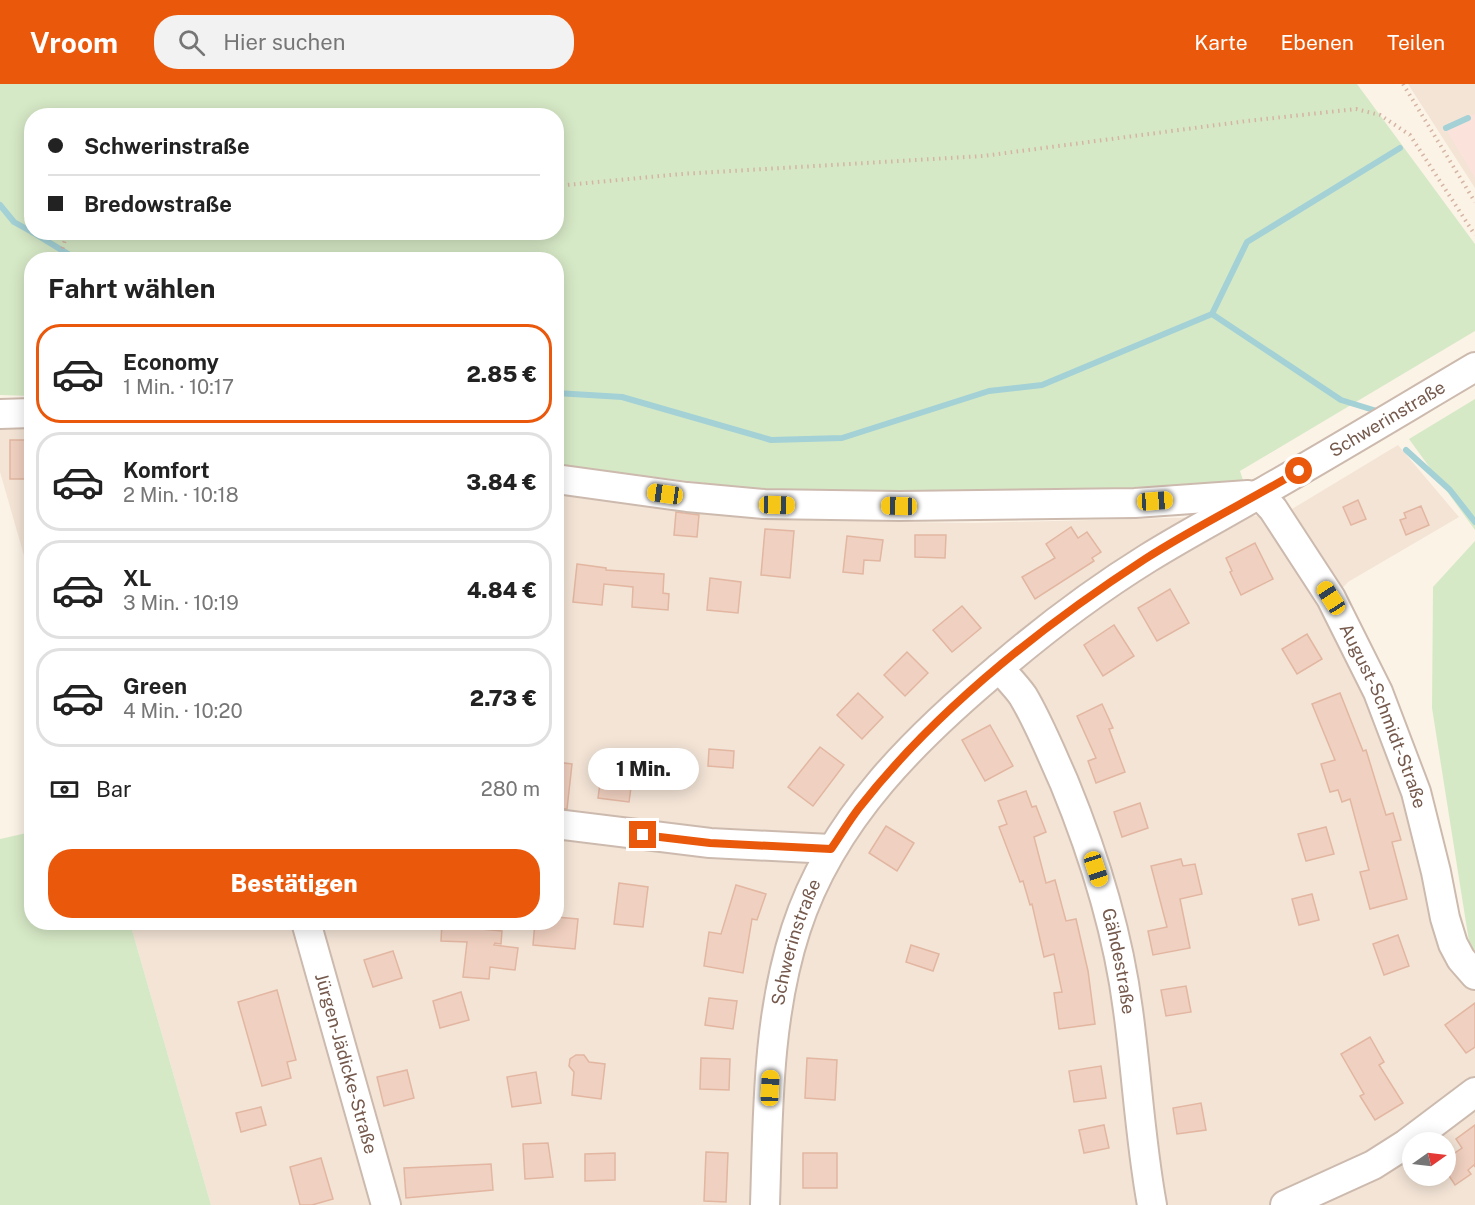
<!DOCTYPE html>
<html lang="de">
<meta charset="utf-8">
<style>
:root{--surface:#fff;--page:#f2f2f2;--text:#222;--muted:#767676;--line:#e0e0e0;--accent:#ea580c}
body{margin:0;font-family:"Public Sans",sans-serif;background:var(--page);color:var(--text);height:100vh;display:flex;flex-direction:column;font-size:22px;white-space:nowrap}
*{box-sizing:border-box;margin:0}
p{font-size:20px;color:var(--muted)}
.icon{flex:none;width:33px;height:33px;fill:none;stroke:currentColor;stroke-width:2;stroke-linecap:round;stroke-linejoin:round}
.map{position:relative;flex:1;overflow:hidden}
.drawer{position:absolute;left:24px;top:168px;width:540px;height:678px;display:flex;flex-direction:column;background:var(--surface);border-radius:24px;box-shadow:0 3px 15px #0003}
.drawer>*{flex:none}
.top-card{position:absolute;left:24px;top:24px;width:540px;height:132px;border-radius:24px;box-shadow:0 3px 15px #0003;display:grid;align-content:center;height:132px;padding:0 24px;background:var(--surface)}
.needle{width:39px;rotate:76deg}
.buttons{position:absolute;left:1402px;top:1048px;display:grid;gap:12px}
.buttons a{display:grid;place-items:center;width:54px;height:54px;border-radius:50%;background:var(--surface);box-shadow:0 3px 15px #0003;font-size:30px}
.end{position:absolute;width:27px;height:27px;margin:-14px;border:8px solid #ea580c;background:#fff;box-shadow:0 0 0 3px #fff}
.from{border-radius:50%}
.bubble{position:absolute;height:42px;border-radius:21px;background:var(--surface);box-shadow:0 3px 15px #0003;font-size:20px;font-weight:800;line-height:42px;text-align:center}
.car{position:absolute;width:18px;height:36px;margin:-18px -9px;border-radius:8px;box-shadow:0 0 4px 2px #0007;background:linear-gradient(#f5c518 24%,#345 0 40%,#f5c518 0 76%,#345 0 86%,#f5c518 0)}
.top-card b{display:flex;align-items:center;gap:21px;height:57px;font-size:22px}
.top-card b+b{border-top:2px solid var(--line)}
.top-card i{width:15px;height:15px;background:var(--text)}
ul{padding:0;list-style:none}
li{display:flex;align-items:center;gap:18px;height:99px;margin:0 12px 9px;padding:0 12px;border:3px solid var(--line);border-radius:24px}
li div{flex:1}
li b{display:block;font-size:22px}
li em{font-style:normal;font-weight:800}
li.selected{border-color:var(--accent)}
li>.icon{width:54px;height:54px;stroke-width:1.5}
h2{padding:0 24px;font-size:27px;line-height:72px}
.pay{display:flex;align-items:center;gap:15px;height:66px;padding:0 24px;font-size:22px}
.pay p{margin-inline-start:auto}
.primary-button{display:flex;gap:12px;margin-top:auto;padding:12px 24px}
.primary-button a{flex:1;height:69px;border-radius:24px;background:var(--accent);color:#fff;font-size:24px;font-weight:800;line-height:69px;text-align:center}
header{display:flex;align-items:center;gap:36px;box-sizing:border-box;height:84px;padding:0 30px;background:var(--accent);color:#fff}
header strong{font-size:28px}
nav{display:flex;gap:33px;margin-inline-start:auto;font-size:21px}
.search{width:420px;height:54px;background:var(--page);display:flex;align-items:center;gap:15px;box-sizing:border-box;padding:0 21px;border-radius:24px;color:var(--muted);font-size:22px}
.map>svg:first-child{display:block}
</style>
<header>
<strong>Vroom</strong>
<div class="search"><svg class="icon" aria-label="search" viewBox="0 0 24 24"><circle cx="10" cy="10" r="6"/><path d="M15 15l6 6"/></svg>Hier suchen</div>
<nav><a>Karte</a><a>Ebenen</a><a>Teilen</a></nav>
</header>
<div class="map">
<svg width="1475" height="1121" viewBox="0 0 1475 1121">
<rect width="100%" height="100%" fill="#fcf3e7"/>
<g fill="#f3e4d6" fill-rule="evenodd">
<polygon points="1408,0 1475,0 1475,104"/>
<polygon points="0,341 31,341 31,496 0,388"/>
<path d="M1398 361 1459 433 1348 498 1321 527 1338 556 1367 616 1475 882V1121H211L130 839 556 838 557 407 801 434 897 438 974 439 1282 431ZM1413 1059H1446V1092H1413Z"/>
</g>
<polygon fill="#fbe3dc" points="1475,30 1475,94 1444,42"/>
<g fill="#d6e9c6" fill-rule="evenodd">
<path d="M0 0H1357L1475 160V247L1240 387 1247 408 1140 409 771 407 557 381 556 176H32L31 312 0 311ZM32 32H556V148H32Z"/>
<polygon points="1475,315 1475,446 1409,355"/>
<polygon points="1475,457 1475,869 1470,864 1432,624 1433,503"/>
<polygon points="31,748 32,838 130,839 211,1121 0,1121 0,755"/>
</g>
<g fill="none" stroke-linecap="round" stroke-linejoin="round">
<g stroke="#a3d1d6" stroke-width="6">
<polyline points="1446,44 1468,34"/>
<polyline points="0,121 14,138 32,148"/>
<polyline points="32,148 78,176"/>
<polyline points="1212,230 1341,316 1380,328"/>
<polyline points="556,309 622,313 771,356 842,354 989,307 1042,301 1212,230 1247,158 1400,64"/>
<polyline points="1406,366 1450,406 1475,438"/>
</g>
</g>
<g fill="#f0d0c0" stroke="#e2b6a1" stroke-width="1.5">
<rect x="10" y="356" width="22" height="39"/>
<polygon points="1358,416 1366,435 1351,441 1343,423"/>
<polygon points="1421,422 1429,441 1406,451 1400,436 1406,434 1404,429"/>
<polygon points="676,428 699,431 697,453 674,451"/>
<polygon points="1071,443 1078,454 1087,448 1101,468 1092,474 1094,477 1035,515 1022,493 1055,474 1046,460"/>
<polygon points="765,445 794,447 790,494 761,491"/>
<polygon points="915,451 946,451 945,474 915,473"/>
<polygon points="847,452 883,456 880,477 864,476 863,490 843,488"/>
<polygon points="1255,459 1273,495 1241,511 1230,488 1232,487 1226,474"/>
<polygon points="577,480 606,484 606,486 664,490 663,509 669,510 668,526 632,523 633,503 604,500 602,521 573,518"/>
<polygon points="710,494 741,498 738,529 707,526"/>
<polygon points="1170,505 1189,539 1157,557 1138,524"/>
<polygon points="962,522 981,544 952,568 933,546"/>
<polygon points="1114,541 1134,572 1103,592 1084,561"/>
<polygon points="1307,550 1322,575 1297,590 1282,565"/>
<polygon points="907,568 928,589 905,612 884,591"/>
<polygon points="858,609 883,633 862,655 837,631"/>
<polygon points="1340,609 1363,667 1366,666 1386,731 1393,729 1401,756 1392,758 1407,815 1370,825 1360,788 1369,786 1350,715 1342,718 1338,706 1330,708 1321,680 1335,676 1312,620"/>
<polygon points="1102,620 1113,644 1109,645 1125,688 1096,699 1088,677 1096,674 1077,632"/>
<polygon points="990,641 1013,682 985,697 962,656"/>
<polygon points="820,663 844,681 813,722 788,703"/>
<polygon points="709,665 734,667 733,684 708,682"/>
<polygon points="556,678 572,680 567,725 556,724"/>
<polygon points="602,685 633,689 629,718 598,714"/>
<polygon points="1026,707 1032,723 1036,722 1046,748 1034,753 1046,799 1055,796 1066,837 1076,835 1088,887 1095,940 1059,945 1054,909 1062,908 1054,870 1044,873 1032,820 1030,821 1023,797 1020,798 999,743 1007,740 998,717"/>
<polygon points="1140,719 1148,744 1122,753 1114,728"/>
<polygon points="886,742 914,759 897,787 869,769"/>
<polygon points="1326,743 1334,770 1306,777 1298,750"/>
<polygon points="1181,775 1183,782 1195,780 1202,810 1180,815 1190,864 1153,871 1148,847 1167,843 1151,782"/>
<polygon points="619,799 648,803 643,843 614,840"/>
<polygon points="736,801 766,810 757,836 752,835 743,889 704,882 709,848 721,850"/>
<polygon points="1312,810 1319,836 1299,841 1292,815"/>
<polygon points="556,833 578,835 575,865 533,861 535,838 556,838"/>
<polygon points="442,838 460,838 460,843 502,847 501,860 495,859 494,861 518,864 515,886 490,883 489,895 463,893 467,858 441,857"/>
<polygon points="1398,851 1409,882 1384,891 1373,860"/>
<polygon points="911,861 939,870 933,887 906,878"/>
<polygon points="393,867 402,894 373,903 364,876"/>
<polygon points="1186,902 1191,928 1166,932 1161,906"/>
<polygon points="277,906 296,976 287,978 291,994 262,1002 238,918"/>
<polygon points="461,908 469,936 440,944 433,917"/>
<polygon points="709,914 737,917 733,945 705,941"/>
<polygon points="1475,919 1475,963 1466,969 1445,941"/>
<polygon points="1370,953 1384,978 1379,981 1403,1019 1375,1036 1360,1012 1364,1010 1341,970"/>
<polygon points="576,971 584,971 589,978 605,980 601,1015 572,1011 574,988 569,982 570,975"/>
<polygon points="701,974 730,975 729,1006 700,1005"/>
<polygon points="807,974 837,976 835,1016 805,1014"/>
<polygon points="1101,982 1106,1014 1074,1018 1069,987"/>
<polygon points="407,986 414,1014 384,1022 377,993"/>
<polygon points="536,988 541,1019 512,1023 507,993"/>
<polygon points="1201,1019 1206,1046 1177,1050 1173,1024"/>
<polygon points="261,1023 266,1041 241,1048 236,1029"/>
<polygon points="1104,1041 1109,1064 1084,1069 1079,1046"/>
<polygon points="1475,1041 1475,1083 1474,1081 1468,1086 1471,1090 1455,1101 1446,1087 1446,1075 1462,1064 1456,1055"/>
<polygon points="548,1059 553,1093 525,1095 523,1060"/>
<polygon points="706,1068 728,1069 726,1118 704,1117"/>
<polygon points="615,1069 615,1096 585,1097 585,1070"/>
<rect x="803" y="1069" width="34" height="35"/>
<polygon points="321,1074 333,1115 312,1121 300,1121 290,1083"/>
<polygon points="491,1080 493,1106 406,1114 404,1084"/>
</g>
<g fill="none" stroke-linecap="round" stroke-linejoin="round">
<g stroke="#cdbaae" stroke-width="32">
<g id="minor">
<polyline points="0,330 32,329"/>
<polyline points="556,395 687,413 764,420 899,422 1135,419 1248,411"/>
<path id="s1" d="M1259 410 1273 425 1331 514 1378 608 1416 708 1436 788 1445 834 1453 860 1461 875 1475 891"/>
<path id="s2" d="M999 584C1007 593 1016 602 1023 612 1039 639 1051 669 1064 698 1094 771 1118 848 1128 926 1137 991 1140 1056 1152 1121"/>
<polyline points="556,740 710,759 831,765"/>
<path id="s3" d="M306 838 386 1121"/>
<path id="s4" d="M765 1121C768 1029 767 934 796 845 832 734 917 652 1005 579 1050 541 1098 505 1148 474 1185 451 1223 431 1261 409 1333 368 1404 325 1475 283"/>
<polyline points="1285,1121 1373,1081 1406,1060 1475,1008"/>
</g>
</g>
<g stroke="#d5b4a3" stroke-width="4" stroke-dasharray="1.5 4.5" stroke-linecap="butt">
<polyline points="1403,0 1475,118"/>
<polyline points="556,102 681,90 983,72 1247,37 1356,25 1380,31 1410,51 1475,151"/>
<polyline points="59,176 65,156 73,148"/>
</g>
<use href="#minor" stroke="#fff" stroke-width="28"/>
</g>
<g fill="none" stroke-linecap="round" stroke-linejoin="round">
<path stroke="#ea580c" stroke-width="8" d="M643 751 710 759 831 765C840 752 849 737 859 724 935 627 1042 542 1145 475 1195 443 1248 417 1299 387"/>
</g>
<g text-anchor="middle" stroke-width="5" stroke-linejoin="round" paint-order="stroke">
<g font-size="18" fill="#75594c" stroke="#fef7ee">
<text dy="6" stroke="none"><textPath href="#s4" startOffset="1076">Schwerinstraße</textPath></text>
<text dy="6" stroke="none"><textPath href="#s1" startOffset="256">August-Schmidt-Straße</textPath></text>
<text dy="6" stroke="none"><textPath href="#s4" startOffset="266">Schwerinstraße</textPath></text>
<text dy="6" stroke="none"><textPath href="#s2" startOffset="320">Gähdestraße</textPath></text>
<text dy="6" stroke="none"><textPath href="#s3" startOffset="147">Jürgen-Jädicke-Straße</textPath></text>
</g>
</g>
</svg>
<div class="buttons">
<a><svg class="needle" viewBox="-14 -14 28 28"><path d="M0-13l5 13h-10z" fill="#e53935"/><path d="M0 13l5-13h-10z" fill="#767676"/></svg></a>
</div>
<i class="end from" style="left:1299px;top:387px"></i>
<i class="end" style="left:643px;top:751px"></i>
<div class="bubble" style="left:588px;top:664px;width:111px">1 Min.</div>
<i class="car" style="left:665px;top:410px;rotate:278deg"></i>
<i class="car" style="left:1155px;top:417px;rotate:86deg"></i>
<i class="car" style="left:777px;top:421px;rotate:91deg"></i>
<i class="car" style="left:899px;top:422px;rotate:271deg"></i>
<i class="car" style="left:1331px;top:514px;rotate:327deg"></i>
<i class="car" style="left:1096px;top:785px;rotate:162deg"></i>
<i class="car" style="left:770px;top:1004px;rotate:3deg"></i>
<div class="top-card">
<b><i class="from"></i>Schwerinstraße</b>
<b><i></i>Bredowstraße</b>
</div>
<section class="drawer">
<h2>Fahrt wählen</h2>
<ul>
<li class="selected"><svg class="icon" aria-label="car" viewBox="0 0 24 24"><path d="M5 17H2v-5l4-1 3-4h7l3 4 3 1v5h-3M9 17h6M6 11h13"/><circle cx="7" cy="17" r="2"/><circle cx="17" cy="17" r="2"/></svg><div><b>Economy</b><p>1 Min. · 10:17</p></div><em>2.85 €</em></li>
<li><svg class="icon" aria-label="car" viewBox="0 0 24 24"><path d="M5 17H2v-5l4-1 3-4h7l3 4 3 1v5h-3M9 17h6M6 11h13"/><circle cx="7" cy="17" r="2"/><circle cx="17" cy="17" r="2"/></svg><div><b>Komfort</b><p>2 Min. · 10:18</p></div><em>3.84 €</em></li>
<li><svg class="icon" aria-label="car" viewBox="0 0 24 24"><path d="M5 17H2v-5l4-1 3-4h7l3 4 3 1v5h-3M9 17h6M6 11h13"/><circle cx="7" cy="17" r="2"/><circle cx="17" cy="17" r="2"/></svg><div><b>XL</b><p>3 Min. · 10:19</p></div><em>4.84 €</em></li>
<li><svg class="icon" aria-label="car" viewBox="0 0 24 24"><path d="M5 17H2v-5l4-1 3-4h7l3 4 3 1v5h-3M9 17h6M6 11h13"/><circle cx="7" cy="17" r="2"/><circle cx="17" cy="17" r="2"/></svg><div><b>Green</b><p>4 Min. · 10:20</p></div><em>2.73 €</em></li>
</ul>
<div class="pay"><svg class="icon" aria-label="cash" viewBox="0 0 24 24"><path d="M3 7h18v10H3z"/><circle cx="12" cy="12" r="2"/></svg>Bar<p>280 m</p></div>
<div class="primary-button"><a>Bestätigen</a></div>
</section>
</div>
